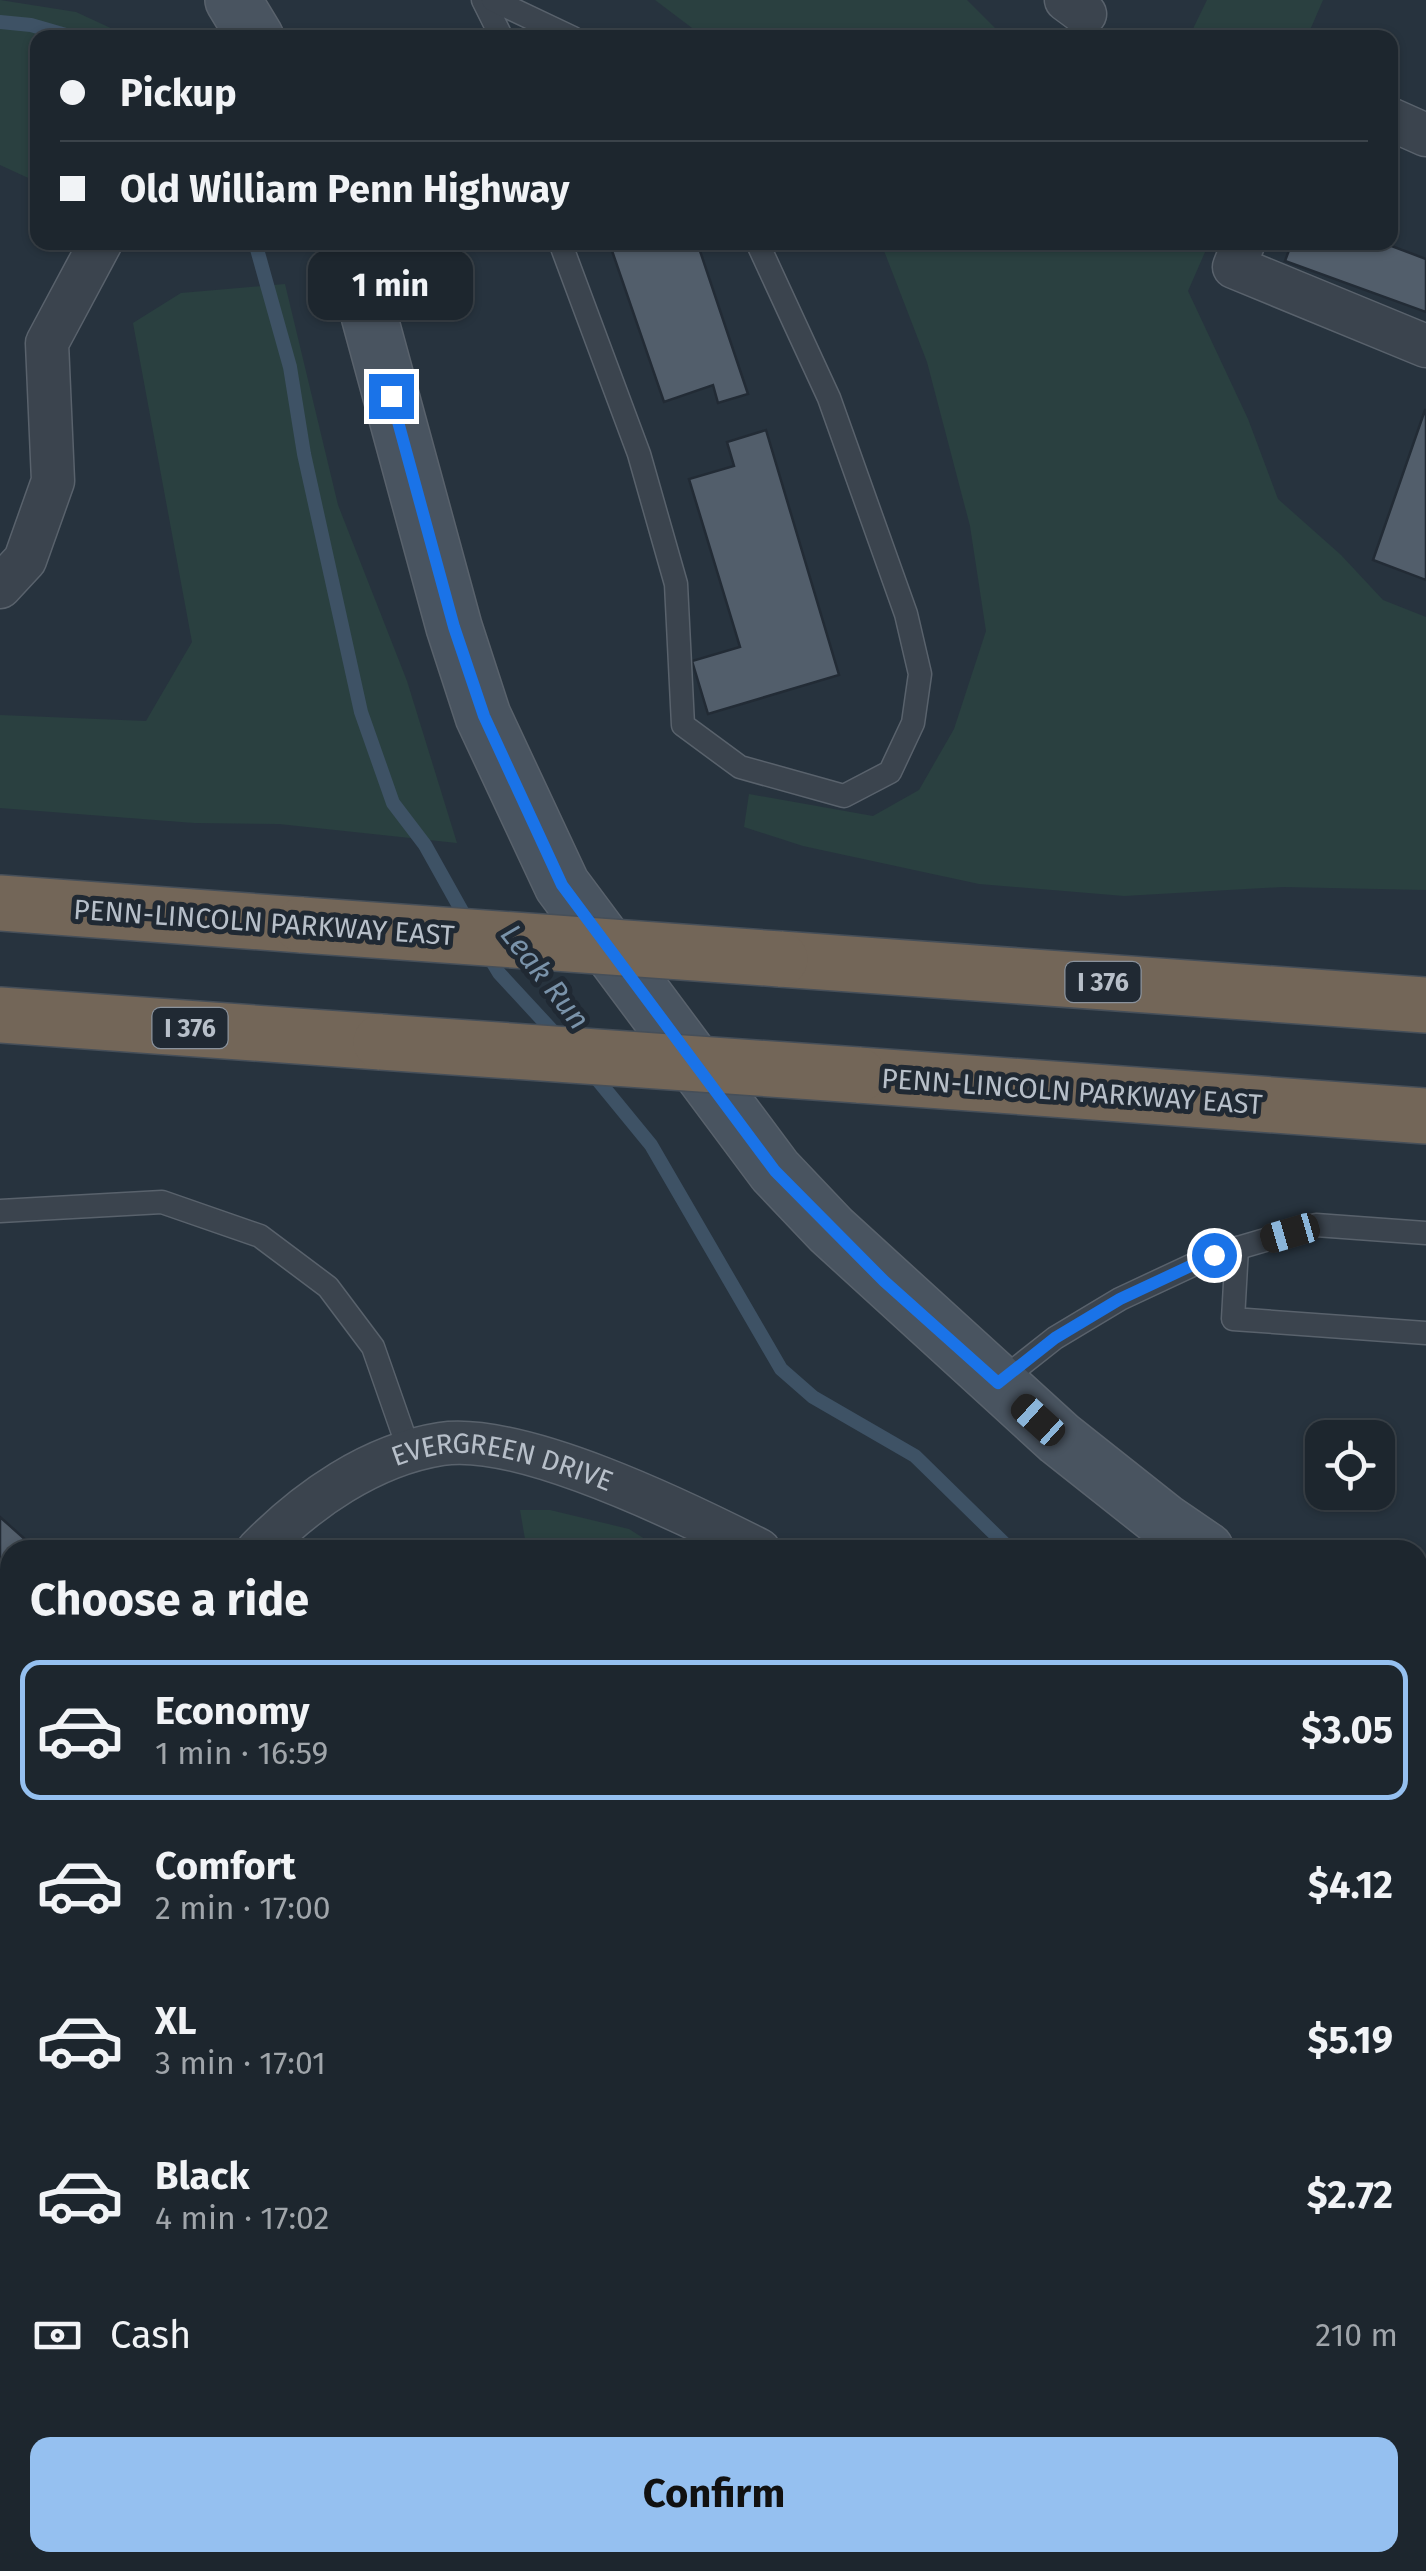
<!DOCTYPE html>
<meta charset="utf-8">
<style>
:root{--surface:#1d262e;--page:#2a323a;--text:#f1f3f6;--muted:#a0a5aa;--line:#3b434a;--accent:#95c0f0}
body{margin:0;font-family:"Fira Sans",sans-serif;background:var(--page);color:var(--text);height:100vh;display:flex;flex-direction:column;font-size:38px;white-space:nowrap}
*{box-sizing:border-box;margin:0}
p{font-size:32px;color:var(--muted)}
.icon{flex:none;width:55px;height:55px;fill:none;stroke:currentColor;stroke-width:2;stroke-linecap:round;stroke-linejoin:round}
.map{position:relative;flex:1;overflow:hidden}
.panel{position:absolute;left:0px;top:1540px;width:1428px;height:1032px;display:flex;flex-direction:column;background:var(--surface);border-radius:30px 30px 0 0;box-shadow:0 2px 8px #0004,0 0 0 2px var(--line)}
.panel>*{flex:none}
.hud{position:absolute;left:30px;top:30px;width:1368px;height:220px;border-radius:20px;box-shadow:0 2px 8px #0004,0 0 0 2px var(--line);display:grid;align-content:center;height:220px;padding:0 30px;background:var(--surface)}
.fabs{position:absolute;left:1305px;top:1420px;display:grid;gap:20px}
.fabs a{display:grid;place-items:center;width:90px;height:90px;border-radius:20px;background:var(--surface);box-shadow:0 2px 8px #0004,0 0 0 2px var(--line);font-size:50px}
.end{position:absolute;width:45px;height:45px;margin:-22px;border:12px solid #1a73e8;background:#fff;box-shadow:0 0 0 5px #fff}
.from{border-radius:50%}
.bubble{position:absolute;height:70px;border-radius:20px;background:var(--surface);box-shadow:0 2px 8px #0004,0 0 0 2px var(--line);font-size:32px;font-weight:700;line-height:70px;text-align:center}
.car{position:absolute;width:30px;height:60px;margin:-30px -15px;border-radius:12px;box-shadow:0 0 8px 2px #0007;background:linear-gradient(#222 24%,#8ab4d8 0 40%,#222 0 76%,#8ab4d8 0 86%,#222 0)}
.hud b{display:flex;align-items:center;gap:35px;height:95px;font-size:38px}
.hud b+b{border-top:2px solid var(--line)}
.hud i{width:25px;height:25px;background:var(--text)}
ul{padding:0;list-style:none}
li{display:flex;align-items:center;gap:30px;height:140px;margin:0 20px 15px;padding:0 10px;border:5px solid transparent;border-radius:20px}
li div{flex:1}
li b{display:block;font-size:38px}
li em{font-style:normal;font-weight:700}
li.on{border-color:var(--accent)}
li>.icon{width:90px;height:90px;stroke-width:1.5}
h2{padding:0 30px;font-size:45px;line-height:120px}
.pay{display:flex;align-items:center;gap:25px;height:110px;padding:0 30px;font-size:38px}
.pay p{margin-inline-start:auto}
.cta{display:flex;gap:20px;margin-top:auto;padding:20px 30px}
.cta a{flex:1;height:115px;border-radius:20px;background:var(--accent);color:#111;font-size:40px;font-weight:700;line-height:115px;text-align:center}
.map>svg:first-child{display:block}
</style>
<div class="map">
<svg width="1426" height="2571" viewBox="0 0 1426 2571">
<rect width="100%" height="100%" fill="#27333e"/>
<g fill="#2a4040">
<polygon points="0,0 76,12 130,37 38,38 37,182 0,165"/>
<polygon points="655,0 967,0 1004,37 704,37"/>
<polygon points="1207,0 1323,0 1307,37 1189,37"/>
<polygon points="881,243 1209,243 1188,291 1248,419 1278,499 1341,555 1383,600 1426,617 1426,890 1283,887 1124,896 979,884 803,846 744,827 749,794 873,816 919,790 954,729 986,631 970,526 927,362"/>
<polygon points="285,284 338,505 407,681 457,843 279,824 194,823 0,808 0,715 146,721 192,642 133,323 181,293"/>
<polygon points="520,1510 550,1510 629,1529 662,1550 542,1550 525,1539"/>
<polygon points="1418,1873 1426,1874 1426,2433 1418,2431"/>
<polygon points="10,1899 10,2418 0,2445 0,1908"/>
</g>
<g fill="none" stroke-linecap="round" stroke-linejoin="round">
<g stroke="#3e5265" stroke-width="14">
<polyline points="0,22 31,25 76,38"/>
<polyline points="255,242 290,367 304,454 361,712 393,803 425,845 468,922"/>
<polyline points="487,953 499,973 560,1039"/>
<polyline points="592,1073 651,1145 781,1369 813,1397 915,1456 1011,1550"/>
<polyline points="1418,1925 1426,1957"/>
</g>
</g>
<g fill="#525e6b" stroke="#222b35" stroke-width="2.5">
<polygon points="609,242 697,242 748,394 718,403 713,385 664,402"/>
<polygon points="1292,242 1381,242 1426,259 1426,312 1285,261"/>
<polygon points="1425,410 1426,410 1426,580 1373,560"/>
<polygon points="766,430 839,675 708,714 692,661 740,647 689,479 734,466 727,442"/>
<polygon points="0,1517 37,1550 10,1550 10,1606 0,1616"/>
<polygon points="103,2562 176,2562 173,2571 100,2571"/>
<polygon points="441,2562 513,2562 510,2571 439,2571"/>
</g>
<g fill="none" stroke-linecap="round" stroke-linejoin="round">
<g stroke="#59626c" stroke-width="25">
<g id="service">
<polyline points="483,0 502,38"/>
<polyline points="493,0 573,38"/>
<polyline points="560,242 639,454 676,584 683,725 740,767 844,796 890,772 913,723 920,674 906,614 829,398 757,242"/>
<polyline points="0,1211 162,1202 260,1236 328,1287 373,1347 410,1453"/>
<polyline points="1237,1248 1233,1319 1426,1333"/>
<polyline points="998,1383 1055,1338 1120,1299 1214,1255 1316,1225 1426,1233"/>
</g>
</g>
<g stroke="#59626c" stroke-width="45">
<g id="minor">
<polyline points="1066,0 1085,14"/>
<polyline points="1390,119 1426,135"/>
<polyline points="1244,242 1234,267 1426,346"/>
<polyline points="0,587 25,560 53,481 47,343 101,242"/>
<path id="s1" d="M258 1550C307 1500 371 1455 441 1444 521 1432 686 1513 759 1550"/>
<polyline points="0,1814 10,1804"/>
<polyline points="903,2562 908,2571"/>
<polyline points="280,2571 283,2562"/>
</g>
</g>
<g stroke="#59626c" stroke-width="58">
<g id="secondary">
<polyline points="233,0 256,38"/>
<polyline points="349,242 454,627 483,716 562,885 775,1171 831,1230 1059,1438 1165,1522 1206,1550"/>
<polyline points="1418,1675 1426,1679"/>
</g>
</g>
<g stroke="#464f59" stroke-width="58">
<g id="motorway">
<polyline points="0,903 302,925"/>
<polyline points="780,959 1426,1005"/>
<polyline points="0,1015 381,1042"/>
<polyline points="858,1075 1426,1116"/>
</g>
</g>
<use href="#service" stroke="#3b444e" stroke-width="22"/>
<use href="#minor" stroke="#3b444e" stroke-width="42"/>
<use href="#secondary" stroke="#495460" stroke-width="55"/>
<use href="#motorway" stroke="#736658" stroke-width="55"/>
<g stroke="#464f59" stroke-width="58" stroke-linecap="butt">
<g id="motorway-bridge">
<polyline points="302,925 780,959"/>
<polyline points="381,1042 858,1075"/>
</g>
</g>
<use href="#motorway-bridge" stroke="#736658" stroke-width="55"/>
</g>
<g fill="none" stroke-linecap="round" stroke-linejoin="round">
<polyline stroke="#1a73e8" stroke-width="12" points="391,396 454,627 484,716 562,885 775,1171 884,1281 998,1383 1055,1338 1120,1299 1214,1255"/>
</g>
<g text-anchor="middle" stroke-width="10" stroke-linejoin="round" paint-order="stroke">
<g fill="#202933" stroke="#8a929c" stroke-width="2.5">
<rect x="1065.5" y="962" width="75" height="40" rx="8"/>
<rect x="152.5" y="1008" width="75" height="40" rx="8"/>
</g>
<g font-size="25" font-weight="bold" fill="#b7bfc9">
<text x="1103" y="991">I 376</text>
<text x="190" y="1037">I 376</text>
</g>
<g font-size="28" fill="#b7bfc9" stroke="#202933">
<text transform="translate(264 922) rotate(4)" y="10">PENN-LINCOLN PARKWAY EAST</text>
<text transform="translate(1072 1091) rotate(4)" y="10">PENN-LINCOLN PARKWAY EAST</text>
<text dy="10" stroke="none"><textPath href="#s1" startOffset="278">EVERGREEN DRIVE</textPath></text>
</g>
<g font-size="30" font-style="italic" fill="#7a93aa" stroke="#202933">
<text transform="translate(545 977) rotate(52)" y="10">Leak Run</text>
</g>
</g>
</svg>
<div class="fabs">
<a><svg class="icon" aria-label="locate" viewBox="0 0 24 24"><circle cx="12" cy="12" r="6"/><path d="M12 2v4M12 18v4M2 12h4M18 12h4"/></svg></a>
</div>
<i class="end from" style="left:1214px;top:1255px"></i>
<i class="end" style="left:391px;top:396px"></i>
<div class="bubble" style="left:308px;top:250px;width:165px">1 min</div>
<i class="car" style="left:1290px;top:1233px;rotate:254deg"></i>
<i class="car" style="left:1038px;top:1420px;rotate:312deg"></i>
<div class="hud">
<b><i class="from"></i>Pickup</b>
<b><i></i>Old William Penn Highway</b>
</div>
<section class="panel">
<h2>Choose a ride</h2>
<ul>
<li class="on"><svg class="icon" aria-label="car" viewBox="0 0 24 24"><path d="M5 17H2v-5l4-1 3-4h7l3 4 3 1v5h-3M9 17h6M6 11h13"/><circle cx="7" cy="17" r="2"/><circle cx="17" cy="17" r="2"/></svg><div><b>Economy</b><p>1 min · 16:59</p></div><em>$3.05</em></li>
<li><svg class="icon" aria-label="car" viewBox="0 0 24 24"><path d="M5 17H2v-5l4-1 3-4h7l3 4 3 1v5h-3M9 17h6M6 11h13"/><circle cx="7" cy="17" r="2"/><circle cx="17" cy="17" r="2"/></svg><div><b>Comfort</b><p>2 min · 17:00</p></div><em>$4.12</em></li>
<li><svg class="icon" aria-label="car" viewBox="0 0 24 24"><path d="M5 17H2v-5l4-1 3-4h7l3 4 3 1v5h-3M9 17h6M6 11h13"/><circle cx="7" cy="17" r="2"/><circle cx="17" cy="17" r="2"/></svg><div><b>XL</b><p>3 min · 17:01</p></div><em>$5.19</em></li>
<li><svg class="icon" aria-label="car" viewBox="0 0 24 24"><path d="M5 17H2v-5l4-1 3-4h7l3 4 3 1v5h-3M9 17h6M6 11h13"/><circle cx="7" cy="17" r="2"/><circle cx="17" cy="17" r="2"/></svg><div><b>Black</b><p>4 min · 17:02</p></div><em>$2.72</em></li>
</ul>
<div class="pay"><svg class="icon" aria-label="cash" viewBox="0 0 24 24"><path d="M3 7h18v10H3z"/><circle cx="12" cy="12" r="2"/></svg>Cash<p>210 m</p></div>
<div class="cta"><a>Confirm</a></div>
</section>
</div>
